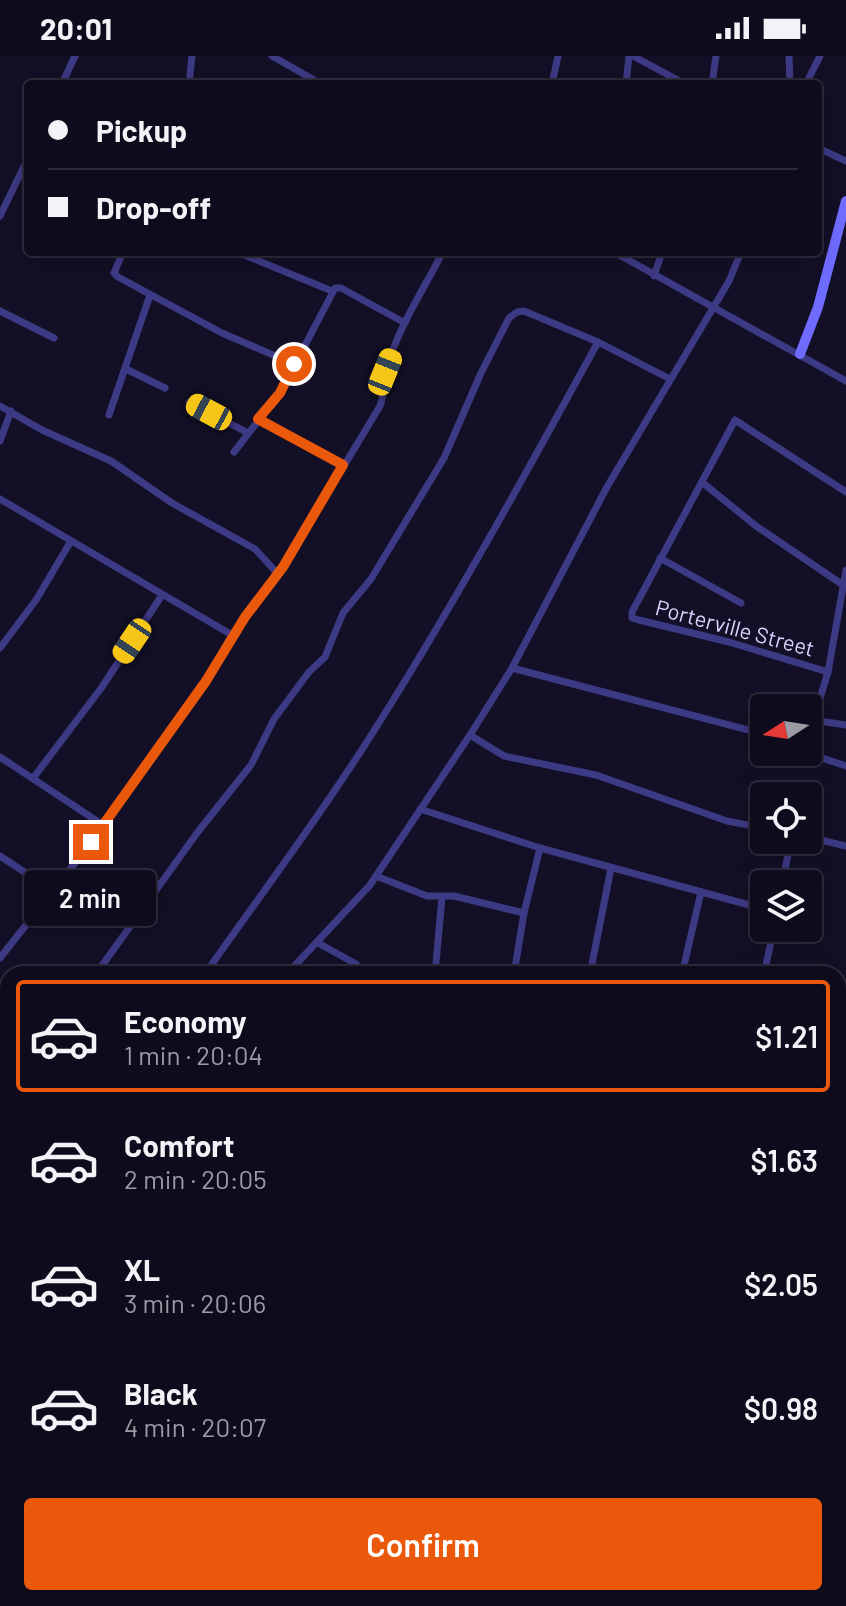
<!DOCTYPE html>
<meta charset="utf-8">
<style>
:root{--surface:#0e0b1c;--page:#171425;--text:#f1f3f6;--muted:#9b9ba3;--line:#2e2b3b;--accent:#ea580c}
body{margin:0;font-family:Barlow,sans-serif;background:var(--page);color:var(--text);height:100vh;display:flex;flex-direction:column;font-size:30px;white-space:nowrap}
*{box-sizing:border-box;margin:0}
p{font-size:26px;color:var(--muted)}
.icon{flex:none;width:44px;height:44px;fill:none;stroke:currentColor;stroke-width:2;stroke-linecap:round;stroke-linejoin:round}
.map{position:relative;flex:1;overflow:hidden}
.sheet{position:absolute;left:0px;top:910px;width:846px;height:640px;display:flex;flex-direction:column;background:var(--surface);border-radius:24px 24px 0 0;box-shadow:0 4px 20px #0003,0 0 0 2px var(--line)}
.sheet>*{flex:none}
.guide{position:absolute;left:24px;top:24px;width:798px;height:176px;border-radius:8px;box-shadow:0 4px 20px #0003,0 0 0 2px var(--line);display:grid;align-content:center;height:176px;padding:0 24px;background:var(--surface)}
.needle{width:52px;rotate:258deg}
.fabs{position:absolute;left:750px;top:638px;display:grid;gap:16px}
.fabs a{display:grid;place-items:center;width:72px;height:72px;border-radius:8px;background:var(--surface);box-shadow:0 4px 20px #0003,0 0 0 2px var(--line);font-size:40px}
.end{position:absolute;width:36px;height:36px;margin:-18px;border:10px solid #ea580c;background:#fff;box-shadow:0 0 0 4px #fff}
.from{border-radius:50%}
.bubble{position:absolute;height:56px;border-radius:8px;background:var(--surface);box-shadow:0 4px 20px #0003,0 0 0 2px var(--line);font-size:26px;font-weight:600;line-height:56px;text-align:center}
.car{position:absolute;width:24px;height:48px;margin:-24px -12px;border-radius:10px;box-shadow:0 0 6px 2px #0007;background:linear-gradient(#f5c518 24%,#345 0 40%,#f5c518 0 76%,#345 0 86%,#f5c518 0)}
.guide b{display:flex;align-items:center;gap:28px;height:76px;font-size:30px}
.guide b+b{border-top:2px solid var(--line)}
.guide i{width:20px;height:20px;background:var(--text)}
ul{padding:14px 0 0;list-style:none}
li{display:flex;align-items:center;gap:24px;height:112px;margin:0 16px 12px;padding:0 8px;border:4px solid transparent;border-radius:8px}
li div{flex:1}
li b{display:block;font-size:30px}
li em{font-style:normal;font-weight:600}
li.active{border-color:var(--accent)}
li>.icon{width:72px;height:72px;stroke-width:1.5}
.cta{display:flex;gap:16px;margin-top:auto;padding:16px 24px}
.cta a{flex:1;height:92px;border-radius:8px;background:var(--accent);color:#fff;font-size:32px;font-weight:600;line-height:92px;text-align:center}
.status{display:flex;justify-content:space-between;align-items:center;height:56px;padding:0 40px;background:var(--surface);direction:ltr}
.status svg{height:22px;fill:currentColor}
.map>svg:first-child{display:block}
</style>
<div class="status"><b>20:01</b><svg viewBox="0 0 49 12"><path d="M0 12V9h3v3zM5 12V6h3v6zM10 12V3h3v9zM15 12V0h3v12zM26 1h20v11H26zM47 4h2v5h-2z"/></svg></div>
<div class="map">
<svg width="846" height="1550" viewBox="0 0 846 1550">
<rect width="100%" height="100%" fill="#130f26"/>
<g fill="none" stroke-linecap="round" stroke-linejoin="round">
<g stroke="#3d3a85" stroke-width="7">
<polyline points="272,0 321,28"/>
<polyline points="633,0 685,28"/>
<polyline points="789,0 790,28"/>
<polyline points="62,28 75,0"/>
<polyline points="189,28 192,0"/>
<polyline points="552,28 558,0"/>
<polyline points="626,28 629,0"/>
<polyline points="712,28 716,0"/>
<polyline points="806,28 820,0"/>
<polyline points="818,92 846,105"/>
<polyline points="0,160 28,102"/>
<polyline points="123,196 114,217 118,221 222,277 294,308"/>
<polyline points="237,196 332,235"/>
<polyline points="614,196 846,325"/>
<polyline points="654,220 662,196"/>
<polyline points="0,255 54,282"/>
<polyline points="126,313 165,332"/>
<polyline points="189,346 248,377"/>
<polyline points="0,350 42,374 111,405 172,447 255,493 278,518"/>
<polyline points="109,359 150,239"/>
<polyline points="258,363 343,409"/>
<polyline points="0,385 11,355"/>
<polyline points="234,396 280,337 335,232 341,232 405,267"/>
<polyline points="703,427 756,470 843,529"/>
<polyline points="0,443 232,579"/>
<polyline points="660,502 741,547"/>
<polyline points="0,592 36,544 71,485"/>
<polyline points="512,612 764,678"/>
<polyline points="828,616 729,586 639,564 632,562 632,556 735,364 846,436"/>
<polyline points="813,664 846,669"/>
<polyline points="470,679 504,700 596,719 727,765 764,772"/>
<polyline points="808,682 828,616 846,514"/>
<polyline points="808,695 813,699 846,710"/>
<polyline points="0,701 103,769"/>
<polyline points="34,721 102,631 162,539"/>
<polyline points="420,753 540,792 764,853"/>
<polyline points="808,781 846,790"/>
<polyline points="0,800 53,835"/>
<polyline points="376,820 427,840 454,840 524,857"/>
<polyline points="782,828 791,784"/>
<polyline points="318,887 356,908"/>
<path d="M0 902 78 803 206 625 232 579 283 511 380 350C385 337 383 326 386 314 398 272 423 234 443 196"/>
<polyline points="101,910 112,918"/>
<polyline points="96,918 197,777 251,709 274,663 309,616 325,601 343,557 371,523 444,402 481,317 509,262 517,256 524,255 598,286 670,323"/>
<path d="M205 918C267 830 331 745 387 654 462 534 530 410 598 286"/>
<polyline points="287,918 370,829 470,679 512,612 607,431 729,225 741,196"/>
<polyline points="435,918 442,841"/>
<polyline points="514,918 524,857 540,792"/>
<polyline points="590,918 611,812"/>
<polyline points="682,918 701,836"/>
<polyline points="764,918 774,872"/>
<polyline points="0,934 8,940"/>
<polyline points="838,989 846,965"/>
<polyline points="0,1058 8,1063"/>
<polyline points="0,1153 8,1160"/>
<polyline points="838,1191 846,1192"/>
<polyline points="838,1286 846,1287"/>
<polyline points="838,1381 846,1383"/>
<polyline points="838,1457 846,1459"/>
<polyline points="838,1536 846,1539"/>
</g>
<polyline stroke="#6f6bff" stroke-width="10" points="800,298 818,251 846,145"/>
</g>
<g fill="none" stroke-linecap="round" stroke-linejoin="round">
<polyline stroke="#ea580c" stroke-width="10" points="91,786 206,625 245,561 283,511 343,409 258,363 280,337 294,308"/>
</g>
<g text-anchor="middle" stroke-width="7" stroke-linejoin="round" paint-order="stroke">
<g font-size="22" fill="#d9d4ff" stroke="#130f26">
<text transform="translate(735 572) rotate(15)" y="8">Porterville Street</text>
</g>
</g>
</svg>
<div class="fabs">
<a><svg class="needle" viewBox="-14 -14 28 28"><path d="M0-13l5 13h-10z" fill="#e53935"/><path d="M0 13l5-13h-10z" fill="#9b9ba3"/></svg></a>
<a><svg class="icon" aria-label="locate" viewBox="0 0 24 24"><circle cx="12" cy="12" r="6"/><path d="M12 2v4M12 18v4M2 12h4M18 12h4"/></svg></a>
<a><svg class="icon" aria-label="layers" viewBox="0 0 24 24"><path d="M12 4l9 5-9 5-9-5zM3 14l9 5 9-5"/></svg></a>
</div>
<i class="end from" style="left:294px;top:308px"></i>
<i class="end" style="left:91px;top:786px"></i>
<div class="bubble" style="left:24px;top:814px;width:132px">2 min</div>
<i class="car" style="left:385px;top:316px;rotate:22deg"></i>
<i class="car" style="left:209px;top:356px;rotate:298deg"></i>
<i class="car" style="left:132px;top:585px;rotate:214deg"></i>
<div class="guide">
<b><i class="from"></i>Pickup</b>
<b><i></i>Drop-off</b>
</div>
<section class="sheet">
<ul>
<li class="active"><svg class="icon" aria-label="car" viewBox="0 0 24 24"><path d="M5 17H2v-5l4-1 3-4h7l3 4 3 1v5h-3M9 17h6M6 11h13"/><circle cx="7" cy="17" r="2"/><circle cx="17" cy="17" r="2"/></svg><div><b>Economy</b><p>1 min · 20:04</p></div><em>$1.21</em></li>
<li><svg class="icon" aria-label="car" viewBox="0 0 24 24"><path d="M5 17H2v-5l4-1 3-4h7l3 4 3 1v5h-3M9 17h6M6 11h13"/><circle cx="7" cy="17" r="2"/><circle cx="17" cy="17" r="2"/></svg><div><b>Comfort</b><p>2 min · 20:05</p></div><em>$1.63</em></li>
<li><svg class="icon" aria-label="car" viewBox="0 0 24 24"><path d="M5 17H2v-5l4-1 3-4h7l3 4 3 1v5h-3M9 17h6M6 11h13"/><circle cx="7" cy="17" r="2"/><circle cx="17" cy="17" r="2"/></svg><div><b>XL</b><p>3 min · 20:06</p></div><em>$2.05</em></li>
<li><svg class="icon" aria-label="car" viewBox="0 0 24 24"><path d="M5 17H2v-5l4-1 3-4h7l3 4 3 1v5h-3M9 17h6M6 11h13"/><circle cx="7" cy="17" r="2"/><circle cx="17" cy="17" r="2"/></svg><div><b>Black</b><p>4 min · 20:07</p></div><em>$0.98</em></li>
</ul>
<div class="cta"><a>Confirm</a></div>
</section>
</div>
